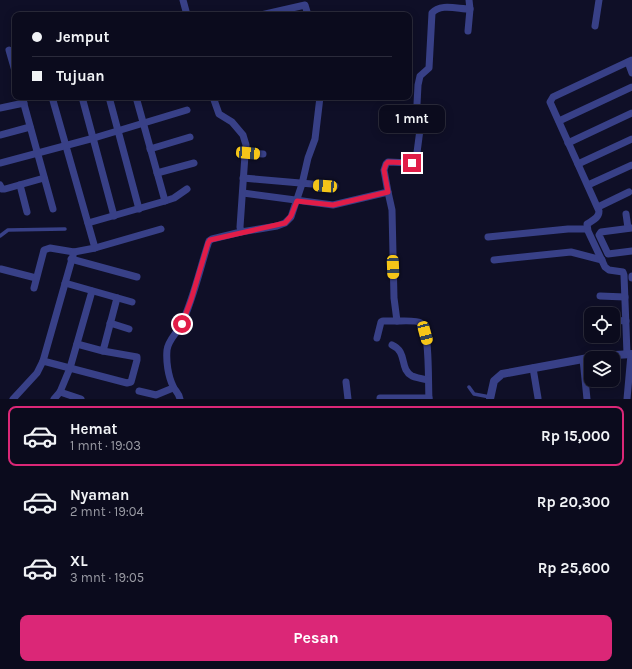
<!DOCTYPE html>
<html lang="id">
<meta charset="utf-8">
<style>
:root{--surface:#0b0b1d;--page:#141426;--text:#f1f3f6;--muted:#9a9ba4;--line:#2b2b3b;--accent:#db2777}
body{margin:0;font-family:Karla,sans-serif;background:var(--page);color:var(--text);height:100vh;display:flex;flex-direction:column;font-size:15px;white-space:nowrap}
*{box-sizing:border-box;margin:0}
p{font-size:13px;color:var(--muted)}
.icon{flex:none;width:22px;height:22px;fill:none;stroke:currentColor;stroke-width:2;stroke-linecap:round;stroke-linejoin:round}
.map{position:relative;height:399px;overflow:hidden}
.drawer{display:flex;flex-direction:column;background:var(--surface);flex:1}
.drawer>*{flex:none}
.hud{position:absolute;left:12px;top:12px;width:400px;height:88px;border-radius:8px;box-shadow:0 2px 10px #0003,0 0 0 1px var(--line);display:grid;align-content:center;height:88px;padding:0 20px;background:var(--surface)}
.buttons{position:absolute;left:584px;top:307px;display:grid;gap:8px}
.buttons a{display:grid;place-items:center;width:36px;height:36px;border-radius:8px;background:var(--surface);box-shadow:0 2px 10px #0003,0 0 0 1px var(--line);font-size:20px}
.end{position:absolute;width:18px;height:18px;margin:-9px;border:5px solid #e11d48;background:#fff;box-shadow:0 0 0 2px #fff}
.from{border-radius:50%}
.bubble{position:absolute;height:28px;border-radius:8px;background:var(--surface);box-shadow:0 2px 10px #0003,0 0 0 1px var(--line);font-size:13px;font-weight:700;line-height:28px;text-align:center}
.car{position:absolute;width:12px;height:24px;margin:-12px -6px;border-radius:5px;box-shadow:0 0 3px 1px #0007;background:linear-gradient(#f5c518 24%,#345 0 40%,#f5c518 0 76%,#345 0 86%,#f5c518 0)}
.hud b{display:flex;align-items:center;gap:14px;height:38px;font-size:15px}
.hud b+b{border-top:1px solid var(--line)}
.hud i{width:10px;height:10px;background:var(--text)}
ul{padding:7px 0 0;list-style:none}
li{display:flex;align-items:center;gap:12px;height:60px;margin:0 8px 6px;padding:0 12px;border:2px solid transparent;border-radius:8px}
li div{flex:1}
li b{display:block;font-size:15px}
li em{font-style:normal;font-weight:700}
li.current{border-color:var(--accent)}
li>.icon{width:36px;height:36px;stroke-width:1.5}
.cta{display:flex;gap:8px;margin-top:auto;padding:8px 20px}
.cta a{flex:1;height:46px;border-radius:8px;background:var(--accent);color:#fff;font-size:16px;font-weight:700;line-height:46px;text-align:center}
.map>svg:first-child{display:block}
</style>
<div class="map">
<svg width="632" height="399" viewBox="0 0 632 399">
<rect width="100%" height="100%" fill="#0f0f27"/>
<g fill="none" stroke-linecap="round" stroke-linejoin="round">
<g stroke="#384087" stroke-width="3.5">
<polyline points="0,236 8,230 65,229"/>
<polyline points="469,387 474,394 490,397"/>
</g>
<g stroke="#384087" stroke-width="7">
<polyline points="183,0 187,15"/>
<polyline points="261,15 305,5 308,15"/>
<polyline points="595,26 599,0"/>
<polyline points="468,31 470,9"/>
<polyline points="9,50 15,71"/>
<polyline points="628,62 632,73"/>
<polyline points="22,97 53,209"/>
<polyline points="52,97 95,248"/>
<polyline points="82,97 114,216"/>
<polyline points="109,97 139,209"/>
<polyline points="213,97 219,114 232,122 243,135 246,145 246,154"/>
<polyline points="0,108 24,103"/>
<polyline points="559,121 632,87"/>
<polyline points="0,135 30,127"/>
<polyline points="568,143 632,113"/>
<polyline points="150,149 190,137"/>
<polyline points="0,163 94,138 187,110"/>
<polyline points="578,164 632,139"/>
<polyline points="157,173 194,163"/>
<polyline points="243,178 335,186"/>
<polyline points="0,185 2,189 5,189 44,178"/>
<polyline points="20,185 27,212"/>
<polyline points="588,185 632,165"/>
<path d="M388 192 392 210 394 298 397 321C402 321 417 320 421 323 430 330 428 385 429 399"/>
<path d="M243 193 333 205 388 192 384 170 386 164 388 162 411 163 416 160 421 122 417 104 418 85 420 76 429 68 432 13C440 3 458 9 470 9L469 0"/>
<polyline points="165,201 174,198 187,189"/>
<polyline points="598,207 629,192"/>
<polyline points="626,214 628,228"/>
<polyline points="88,223 165,201 136,97"/>
<polyline points="632,228 601,232 599,235 608,254 632,251"/>
<polyline points="241,232 277,226 285,223 291,217 302,184 308,158 315,139 320,97"/>
<polyline points="488,237 568,229 587,229"/>
<polyline points="71,259 137,277"/>
<polyline points="494,260 571,252 602,260"/>
<polyline points="1,269 36,278"/>
<polyline points="632,276 632,278"/>
<polyline points="65,283 132,302"/>
<polyline points="34,288 44,250 50,248 74,252"/>
<polyline points="600,296 625,297"/>
<polyline points="613,320 626,321"/>
<polyline points="110,323 129,329"/>
<polyline points="377,338 381,322 383,321 397,321"/>
<polyline points="77,344 103,351 117,298"/>
<path d="M392 345C408 352 399 369 412 376 417 378 423 379 428 380"/>
<path d="M627 354 624 275 623 272 609 270 605 267 588 231 587 224C593 220 599 218 599 211L550 102 553 97 632 60"/>
<polyline points="583,359 587,399"/>
<polyline points="43,361 127,383 131,382 137,360 137,357 103,351"/>
<polyline points="533,368 538,398"/>
<polyline points="346,382 348,399"/>
<polyline points="139,391 156,395 173,388"/>
<polyline points="380,398 429,398"/>
<polyline points="13,399 37,373 43,361 74,252 95,248 161,229"/>
<polyline points="54,399 60,392"/>
<polyline points="81,399 60,392 70,368 92,291"/>
<path d="M180 399C179 393 175 391 173 386 168 376 166 361 167 350 168 340 178 332 182 323 194 297 200 268 209 241L212 239 241 232 240 227 245 155 248 153 263 154"/>
<polyline points="627,399 631,354"/>
</g>
<polyline stroke="#384087" stroke-width="8" points="490,399 494,381 502,374 599,356 632,354"/>
</g>
<g fill="none" stroke-linecap="round" stroke-linejoin="round">
<polyline stroke="#e11d48" stroke-width="5" points="182,324 191,300 208,243 210,240 285,223 291,216 297,201 333,205 388,192 384,170 386,164 388,162 412,163"/>
</g>
</svg>
<div class="buttons">
<a><svg class="icon" aria-label="locate" viewBox="0 0 24 24"><circle cx="12" cy="12" r="6"/><path d="M12 2v4M12 18v4M2 12h4M18 12h4"/></svg></a>
<a><svg class="icon" aria-label="layers" viewBox="0 0 24 24"><path d="M12 4l9 5-9 5-9-5zM3 14l9 5 9-5"/></svg></a>
</div>
<i class="end from" style="left:182px;top:324px"></i>
<i class="end" style="left:412px;top:163px"></i>
<div class="bubble" style="left:379px;top:105px;width:66px">1 mnt</div>
<i class="car" style="left:248px;top:153px;rotate:95deg"></i>
<i class="car" style="left:325px;top:186px;rotate:274deg"></i>
<i class="car" style="left:393px;top:267px;rotate:178deg"></i>
<i class="car" style="left:425px;top:333px;rotate:165deg"></i>
<div class="hud">
<b><i class="from"></i>Jemput</b>
<b><i></i>Tujuan</b>
</div>
</div>
<section class="drawer">
<ul>
<li class="current"><svg class="icon" aria-label="car" viewBox="0 0 24 24"><path d="M5 17H2v-5l4-1 3-4h7l3 4 3 1v5h-3M9 17h6M6 11h13"/><circle cx="7" cy="17" r="2"/><circle cx="17" cy="17" r="2"/></svg><div><b>Hemat</b><p>1 mnt · 19:03</p></div><em>Rp 15,000</em></li>
<li><svg class="icon" aria-label="car" viewBox="0 0 24 24"><path d="M5 17H2v-5l4-1 3-4h7l3 4 3 1v5h-3M9 17h6M6 11h13"/><circle cx="7" cy="17" r="2"/><circle cx="17" cy="17" r="2"/></svg><div><b>Nyaman</b><p>2 mnt · 19:04</p></div><em>Rp 20,300</em></li>
<li><svg class="icon" aria-label="car" viewBox="0 0 24 24"><path d="M5 17H2v-5l4-1 3-4h7l3 4 3 1v5h-3M9 17h6M6 11h13"/><circle cx="7" cy="17" r="2"/><circle cx="17" cy="17" r="2"/></svg><div><b>XL</b><p>3 mnt · 19:05</p></div><em>Rp 25,600</em></li>
</ul>
<div class="cta"><a>Pesan</a></div>
</section>
